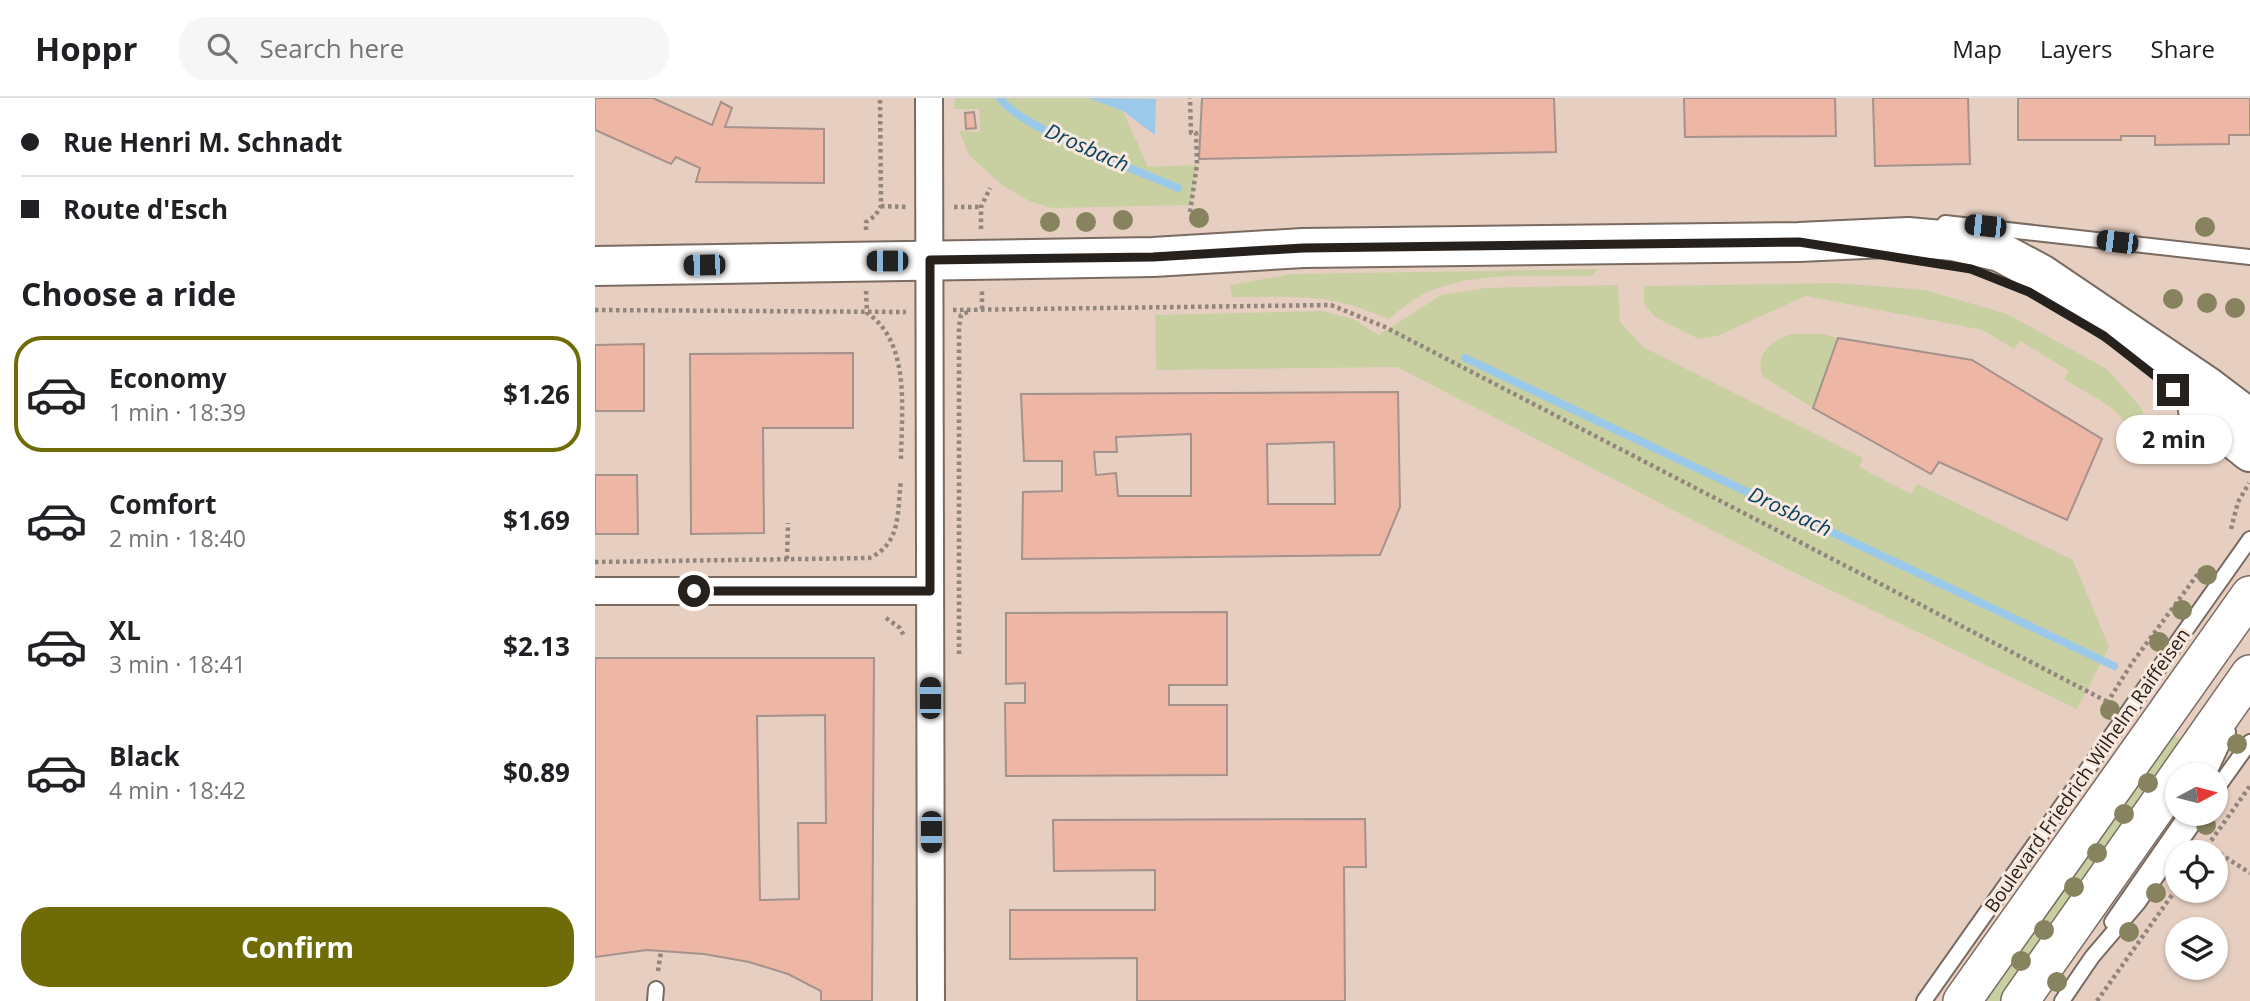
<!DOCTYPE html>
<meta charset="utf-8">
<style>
:root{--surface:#fff;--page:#f6f6f6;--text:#202124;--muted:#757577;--line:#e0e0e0;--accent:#6f6b06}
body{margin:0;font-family:"Open Sans",sans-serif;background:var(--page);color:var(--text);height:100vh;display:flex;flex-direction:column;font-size:26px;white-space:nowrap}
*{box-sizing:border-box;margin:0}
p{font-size:23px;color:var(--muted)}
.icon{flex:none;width:38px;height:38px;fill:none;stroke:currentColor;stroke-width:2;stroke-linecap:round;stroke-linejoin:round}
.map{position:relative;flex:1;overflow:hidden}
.side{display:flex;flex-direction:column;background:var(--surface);width:595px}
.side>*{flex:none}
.guide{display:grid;align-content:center;height:154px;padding:0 21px;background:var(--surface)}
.needle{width:46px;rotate:83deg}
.controls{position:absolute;left:1570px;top:665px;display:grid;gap:14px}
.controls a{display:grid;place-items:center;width:63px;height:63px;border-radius:50%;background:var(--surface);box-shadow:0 2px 5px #0004;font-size:35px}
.end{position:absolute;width:32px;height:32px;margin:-16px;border:9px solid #27211d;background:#fff;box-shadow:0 0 0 4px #fff}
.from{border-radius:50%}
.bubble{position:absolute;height:49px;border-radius:24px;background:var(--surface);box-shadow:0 2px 5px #0004;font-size:23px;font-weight:700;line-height:49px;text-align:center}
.car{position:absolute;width:21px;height:42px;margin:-21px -10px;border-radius:9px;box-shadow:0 0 5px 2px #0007;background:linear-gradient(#222 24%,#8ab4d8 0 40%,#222 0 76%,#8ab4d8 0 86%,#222 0)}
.guide b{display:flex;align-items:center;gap:24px;height:66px;font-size:26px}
.guide b+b{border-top:2px solid var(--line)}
.guide i{width:18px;height:18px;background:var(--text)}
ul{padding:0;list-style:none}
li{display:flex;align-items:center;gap:21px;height:116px;margin:0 14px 10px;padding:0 7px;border:4px solid transparent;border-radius:28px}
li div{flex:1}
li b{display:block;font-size:26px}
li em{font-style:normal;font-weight:700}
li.selected{border-color:var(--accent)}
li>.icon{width:63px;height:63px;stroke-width:1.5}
h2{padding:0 21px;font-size:32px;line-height:84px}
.cta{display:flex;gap:14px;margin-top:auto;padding:14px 21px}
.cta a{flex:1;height:80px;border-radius:28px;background:var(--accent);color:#fff;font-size:28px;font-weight:700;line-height:80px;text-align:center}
header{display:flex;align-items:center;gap:42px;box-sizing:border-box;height:98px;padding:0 35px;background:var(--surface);border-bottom:2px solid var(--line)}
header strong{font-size:33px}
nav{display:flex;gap:38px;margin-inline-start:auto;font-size:24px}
.search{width:490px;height:63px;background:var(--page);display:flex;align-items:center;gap:18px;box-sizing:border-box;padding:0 24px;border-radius:28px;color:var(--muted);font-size:26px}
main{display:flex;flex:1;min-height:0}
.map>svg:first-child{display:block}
</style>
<header>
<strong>Hoppr</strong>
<div class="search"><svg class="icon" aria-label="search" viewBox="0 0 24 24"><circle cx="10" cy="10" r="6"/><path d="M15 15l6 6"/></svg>Search here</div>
<nav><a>Map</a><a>Layers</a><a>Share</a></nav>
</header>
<main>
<section class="side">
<div class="guide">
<b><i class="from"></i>Rue Henri M. Schnadt</b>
<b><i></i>Route d'Esch</b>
</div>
<h2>Choose a ride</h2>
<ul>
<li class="selected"><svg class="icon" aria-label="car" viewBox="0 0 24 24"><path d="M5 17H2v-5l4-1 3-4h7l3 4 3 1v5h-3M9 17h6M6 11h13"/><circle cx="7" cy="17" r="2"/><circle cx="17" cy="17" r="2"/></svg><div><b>Economy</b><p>1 min · 18:39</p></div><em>$1.26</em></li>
<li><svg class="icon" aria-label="car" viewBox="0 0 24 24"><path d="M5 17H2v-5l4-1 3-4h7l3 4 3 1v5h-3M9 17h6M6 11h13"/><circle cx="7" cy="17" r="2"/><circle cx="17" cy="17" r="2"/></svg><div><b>Comfort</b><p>2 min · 18:40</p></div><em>$1.69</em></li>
<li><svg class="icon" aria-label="car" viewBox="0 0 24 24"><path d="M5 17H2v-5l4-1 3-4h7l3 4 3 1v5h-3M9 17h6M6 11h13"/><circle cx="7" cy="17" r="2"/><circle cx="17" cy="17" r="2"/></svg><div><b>XL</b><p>3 min · 18:41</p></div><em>$2.13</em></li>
<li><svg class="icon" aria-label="car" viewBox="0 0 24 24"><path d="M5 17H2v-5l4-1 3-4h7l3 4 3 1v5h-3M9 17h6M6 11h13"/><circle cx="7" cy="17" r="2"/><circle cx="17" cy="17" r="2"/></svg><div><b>Black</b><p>4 min · 18:42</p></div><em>$0.89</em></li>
</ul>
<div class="cta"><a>Confirm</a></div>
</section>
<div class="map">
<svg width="1655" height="903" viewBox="0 0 1655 903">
<rect width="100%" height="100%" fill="#ecdbd1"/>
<path fill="#e6cfc1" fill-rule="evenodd" d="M0 0H1655V903H0ZM1582 677H1620V716H1582ZM1582 754H1620V793H1582ZM1582 831H1620V870H1582Z"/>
<g fill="#c8d0a2">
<polygon points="360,0 493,0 528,13 553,69 602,67 596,107 457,110 434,103 407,87 374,57 364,33 385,34 384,11 359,11"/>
<path d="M1003 171 997 178C943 179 878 172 829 196 816 202 804 213 793 221 735 194 699 199 637 199L635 187 697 176Z"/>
<path d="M1241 185 1330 192 1412 216 1512 271 1548 312 1544 355C1531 309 1507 305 1469 281L1474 273 1425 243 1419 251 1388 232 1211 198 1122 238 1104 241 1060 219 1049 206V188Z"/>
<polygon points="1023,187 1025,224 1048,249 1268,360 1264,369 1316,396 1322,386 1478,462 1514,549 1482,611 1192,471 802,269 561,272 560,217 727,213 758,221 784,237 846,197 890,190"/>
<path d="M1196 236H1227L1243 240 1218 310 1167 278C1160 255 1176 244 1196 236Z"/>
<polygon points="1575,632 1585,642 1573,671 1410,903 1383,903"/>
</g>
<polygon fill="#9ac9ea" points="493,0 561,1 560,37 528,13"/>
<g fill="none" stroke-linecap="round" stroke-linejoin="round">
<g stroke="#9ac9ea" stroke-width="8">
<path d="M405 0C422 29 547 74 583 90"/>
<polyline points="870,260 1519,568"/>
</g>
</g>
<g fill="#edb6a5" stroke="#a4928c" stroke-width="2" fill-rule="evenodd">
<polygon points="0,0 58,0 117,27 126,4 137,10 130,29 229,31 229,85 101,84 105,70 81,59 76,66 0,32"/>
<polygon points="607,0 959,0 961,54 604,61"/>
<polygon points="1089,0 1240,0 1241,38 1090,39"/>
<polygon points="1278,0 1373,0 1375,66 1280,68"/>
<polygon points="1423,0 1655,0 1655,37 1634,37 1634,46 1560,47 1560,38 1526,38 1526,42 1423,42"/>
<polygon points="379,14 381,30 371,31 370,15"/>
<polygon points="1243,240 1377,262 1507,341 1472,422 1344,364 1336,376 1218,310"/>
<polygon points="49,246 49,313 0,313 0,247"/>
<polygon points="258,255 258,330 168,330 169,435 96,436 95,256"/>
<path d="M803 294 805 409 785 457 427 461 428 394 467 393V363H429L426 296ZM596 336V398H523L521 375 501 377 499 354H522L521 339ZM739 344 740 406H673L672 346Z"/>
<polygon points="0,377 42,377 43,436 0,436"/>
<polygon points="632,514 632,587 574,587 574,607 632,607 632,677 411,678 410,605 430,605 430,585 411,586 411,515"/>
<path d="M0 560H279L277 903H226V893L193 876 154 864 109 856 52 852 0 859ZM230 617 231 725H203L204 801 165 802 162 618Z"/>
<polygon points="770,721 771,769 749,769 750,903 542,903 542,860 415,861 415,812 560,812 560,772 459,773 458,722"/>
</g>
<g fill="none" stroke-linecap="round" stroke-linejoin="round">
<g stroke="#796b61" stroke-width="18">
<g id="service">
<polyline points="1350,125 1655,159"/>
<polyline points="1613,677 1633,634"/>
<polyline points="1620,693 1655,644"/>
<polyline points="1517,824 1592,716"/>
<polyline points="60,903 61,891"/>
<polyline points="1329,903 1655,441"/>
<polyline points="1467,903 1497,859 1543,805 1605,716"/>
</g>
</g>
<g stroke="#796b61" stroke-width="30">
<g id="minor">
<polyline points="334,0 336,903"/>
<polyline points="0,493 335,493"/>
</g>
</g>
<g stroke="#796b61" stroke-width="40">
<g id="secondary">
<polyline points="1584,677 1655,576"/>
<polyline points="1367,903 1655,497"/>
<polyline points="1425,903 1582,680"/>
</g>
</g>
<g stroke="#796b61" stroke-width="42">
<g id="primary">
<polyline points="0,168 558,159 708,150 1204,144 1313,139 1358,143 1405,154 1446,176 1613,289 1655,321"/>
<polyline points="1603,312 1655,354"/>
</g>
</g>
<g stroke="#91857e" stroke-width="4.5" stroke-dasharray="3.5 3.5" stroke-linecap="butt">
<polyline points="286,108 312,109"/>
<polyline points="359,109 386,109"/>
<polyline points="595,114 602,67 601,35 596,35 595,0"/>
<polyline points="386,131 386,109 395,90"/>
<polyline points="271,132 271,124 280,118 286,108 285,0"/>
<path d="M271 193 272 215C317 245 306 315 306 363"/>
<polyline points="387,211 387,192"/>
<polyline points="0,212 311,214"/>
<polyline points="358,212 736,207 790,229 1513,604"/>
<polyline points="1636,431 1643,404 1654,385"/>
<polyline points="192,461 193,425"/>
<path d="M0 464 274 460C307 446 302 413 306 382"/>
<polyline points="291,520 305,530 309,538"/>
<polyline points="364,556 364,228 366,217 375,213"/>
<polyline points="1512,605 1537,565 1608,469"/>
<polyline points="1613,748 1655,775"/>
<polyline points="1608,754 1655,688"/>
<polyline points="63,873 66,853"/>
<polyline points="1502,903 1582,790"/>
</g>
<use href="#service" stroke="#fff" stroke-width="14"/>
<use href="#minor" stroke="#fff" stroke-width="26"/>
<use href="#secondary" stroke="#fff" stroke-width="37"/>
<use href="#primary" stroke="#fff" stroke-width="38"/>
</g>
<g fill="#87835e">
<circle cx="604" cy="120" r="10"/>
<circle cx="528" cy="122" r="10"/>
<circle cx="455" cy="124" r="10"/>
<circle cx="491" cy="124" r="10"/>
<circle cx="1610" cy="129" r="10"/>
<circle cx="1578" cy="201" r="10"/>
<circle cx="1612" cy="205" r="10"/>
<circle cx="1640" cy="210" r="10"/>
<circle cx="1612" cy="477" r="10"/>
<circle cx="1587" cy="512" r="10"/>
<circle cx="1564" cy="544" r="10"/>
<circle cx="1515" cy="612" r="10"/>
<circle cx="1642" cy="646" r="10"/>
<circle cx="1553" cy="685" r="10"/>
<circle cx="1529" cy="716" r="10"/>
<circle cx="1611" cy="727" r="10"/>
<circle cx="1502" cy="755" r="10"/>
<circle cx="1479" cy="789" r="10"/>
<circle cx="1561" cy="795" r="10"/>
<circle cx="1449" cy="832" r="10"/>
<circle cx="1534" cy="834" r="10"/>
<circle cx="1426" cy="863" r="10"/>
<circle cx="1462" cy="884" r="10"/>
</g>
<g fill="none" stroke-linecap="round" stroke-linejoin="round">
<polyline stroke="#27211d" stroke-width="9" points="99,493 335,493 335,162 558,159 708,150 1204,144 1376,171 1434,194 1509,238 1578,292"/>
</g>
<g text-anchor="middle" stroke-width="6" stroke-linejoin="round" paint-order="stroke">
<g font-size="19" fill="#27211d" stroke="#f9e8de">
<text transform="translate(1492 672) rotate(-55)" y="7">Boulevard Friedrich Wilhelm Raiffeisen</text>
</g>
<g font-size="21" font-style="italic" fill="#064262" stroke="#f9e8de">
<text transform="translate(492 50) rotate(24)" y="7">Drosbach</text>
<text transform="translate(1195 414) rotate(25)" y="7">Drosbach</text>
</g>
</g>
</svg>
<div class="controls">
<a><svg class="needle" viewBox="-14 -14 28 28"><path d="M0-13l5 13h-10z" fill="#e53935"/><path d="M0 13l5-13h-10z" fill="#757577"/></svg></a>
<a><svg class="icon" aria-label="locate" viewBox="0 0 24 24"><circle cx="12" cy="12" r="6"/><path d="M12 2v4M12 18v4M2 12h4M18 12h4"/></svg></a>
<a><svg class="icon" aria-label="layers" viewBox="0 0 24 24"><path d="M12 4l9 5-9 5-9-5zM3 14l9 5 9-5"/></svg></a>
</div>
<i class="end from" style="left:99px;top:493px"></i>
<i class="end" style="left:1578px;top:292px"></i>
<div class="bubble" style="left:1521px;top:317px;width:116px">2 min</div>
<i class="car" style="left:1390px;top:128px;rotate:276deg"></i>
<i class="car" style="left:1522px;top:144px;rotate:277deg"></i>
<i class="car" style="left:292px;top:163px;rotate:270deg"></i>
<i class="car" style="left:109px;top:167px;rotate:269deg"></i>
<i class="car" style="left:335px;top:600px;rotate:0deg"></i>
<i class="car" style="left:336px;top:734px;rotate:180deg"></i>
</div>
</main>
